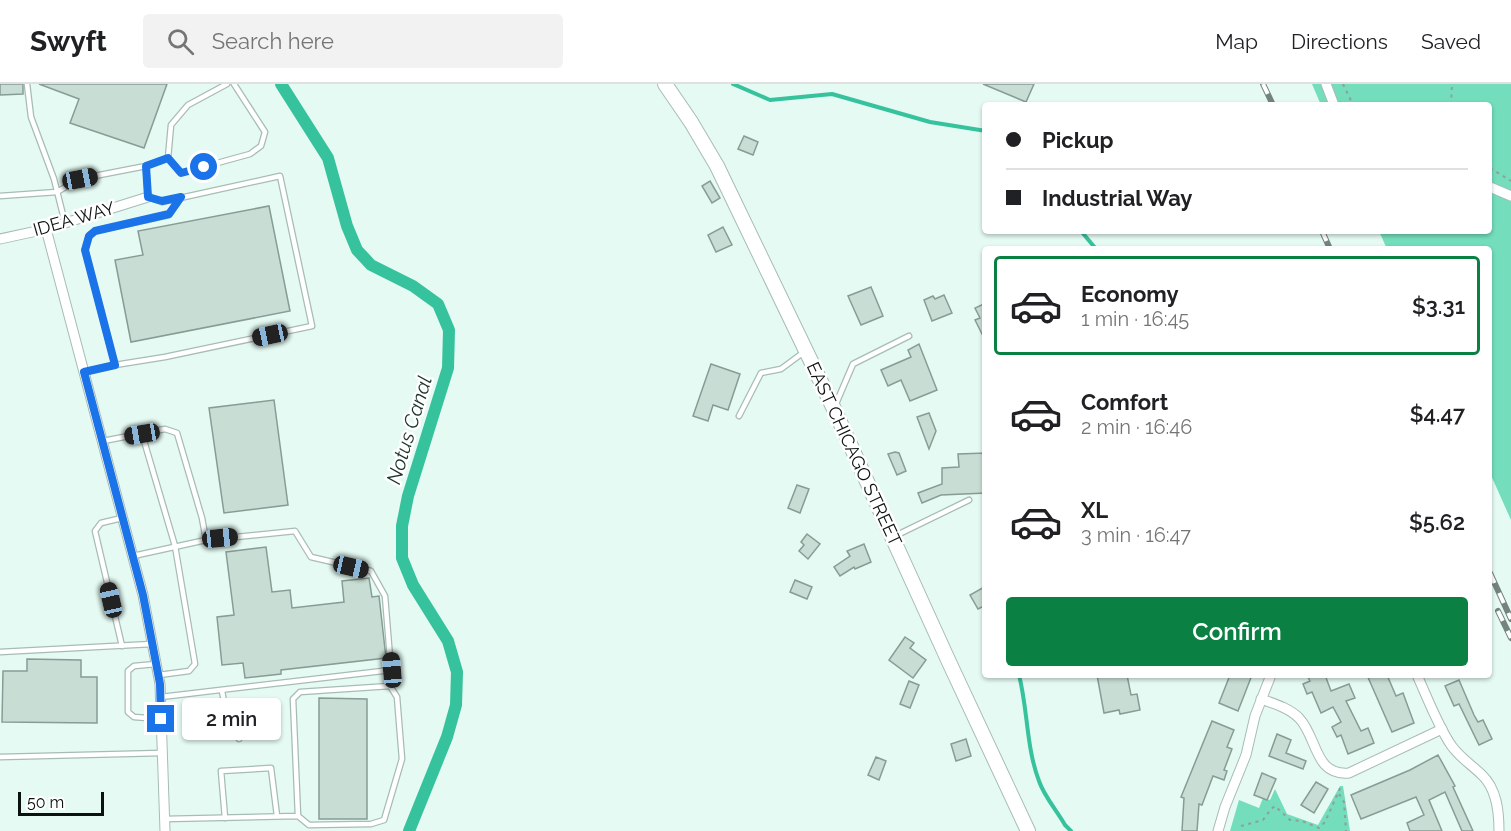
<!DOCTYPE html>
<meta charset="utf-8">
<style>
:root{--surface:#fff;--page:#f2f2f2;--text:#202124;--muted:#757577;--line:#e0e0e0;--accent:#0b8043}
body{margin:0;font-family:Raleway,sans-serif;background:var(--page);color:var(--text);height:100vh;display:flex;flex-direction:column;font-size:22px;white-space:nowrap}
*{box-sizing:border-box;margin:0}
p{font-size:20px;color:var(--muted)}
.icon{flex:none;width:33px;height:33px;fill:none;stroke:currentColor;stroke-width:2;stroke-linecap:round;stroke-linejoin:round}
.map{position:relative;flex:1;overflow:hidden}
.side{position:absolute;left:982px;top:162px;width:510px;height:432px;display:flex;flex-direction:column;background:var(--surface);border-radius:6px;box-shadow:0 2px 4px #0004}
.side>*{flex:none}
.guide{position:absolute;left:982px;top:18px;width:510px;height:132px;border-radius:6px;box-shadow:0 2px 4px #0004;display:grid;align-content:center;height:132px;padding:0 24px;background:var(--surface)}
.scale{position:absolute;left:18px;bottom:15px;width:86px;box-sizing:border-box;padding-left:6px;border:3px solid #0a110f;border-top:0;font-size:16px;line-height:21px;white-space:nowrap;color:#0a110f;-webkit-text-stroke:4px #fff;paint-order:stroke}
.end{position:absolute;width:27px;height:27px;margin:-14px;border:8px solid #1a73e8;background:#fff;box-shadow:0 0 0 3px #fff}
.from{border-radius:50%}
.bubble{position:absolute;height:42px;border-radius:6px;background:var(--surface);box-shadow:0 2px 4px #0004;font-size:20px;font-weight:600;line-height:42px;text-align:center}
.car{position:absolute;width:18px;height:36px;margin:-18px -9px;border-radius:8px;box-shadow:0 0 4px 2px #0007;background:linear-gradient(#222 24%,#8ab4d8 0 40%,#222 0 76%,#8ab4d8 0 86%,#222 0)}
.guide b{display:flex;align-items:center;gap:21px;height:57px;font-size:22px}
.guide b+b{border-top:2px solid var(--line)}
.guide i{width:15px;height:15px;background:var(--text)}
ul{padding:10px 0 0;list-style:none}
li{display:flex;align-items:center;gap:18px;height:99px;margin:0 12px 9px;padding:0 12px;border:3px solid transparent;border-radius:6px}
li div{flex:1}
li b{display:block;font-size:22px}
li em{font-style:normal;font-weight:600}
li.selected{border-color:var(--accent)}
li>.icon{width:54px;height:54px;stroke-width:1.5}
.button{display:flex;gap:12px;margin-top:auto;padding:12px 24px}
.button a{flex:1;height:69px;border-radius:6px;background:var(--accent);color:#fff;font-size:24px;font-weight:600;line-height:69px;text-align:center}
header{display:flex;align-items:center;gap:36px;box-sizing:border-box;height:84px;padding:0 30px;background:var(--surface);border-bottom:2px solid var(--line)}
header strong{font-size:28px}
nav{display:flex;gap:33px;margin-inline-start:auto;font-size:21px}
.search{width:420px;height:54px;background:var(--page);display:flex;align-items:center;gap:15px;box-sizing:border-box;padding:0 21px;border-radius:6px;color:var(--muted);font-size:22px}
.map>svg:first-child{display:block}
</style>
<header>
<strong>Swyft</strong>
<div class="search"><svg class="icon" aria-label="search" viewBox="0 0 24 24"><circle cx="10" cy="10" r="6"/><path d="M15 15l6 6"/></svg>Search here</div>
<nav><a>Map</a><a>Directions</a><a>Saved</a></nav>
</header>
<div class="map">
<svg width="1511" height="747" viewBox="0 0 1511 747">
<rect width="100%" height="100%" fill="#e4faf2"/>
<g fill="#73ddbc">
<polygon points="1312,0 1511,0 1511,436 1490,389 1490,165 1387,165 1379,147 1490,147 1490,21 1321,21"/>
<polygon points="1340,702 1343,702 1350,747 1230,747 1239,716 1259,724 1263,714 1270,716 1275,705 1287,730 1318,741"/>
</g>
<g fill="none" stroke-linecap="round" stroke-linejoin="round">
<g stroke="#36c29d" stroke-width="4">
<polyline points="733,0 770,16 832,10 930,38 986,47"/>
<polyline points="1081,147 1096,165"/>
<path d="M1019 591C1028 626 1026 663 1039 697 1044 712 1057 727 1065 741L1071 747"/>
</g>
<polyline stroke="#36c29d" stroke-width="12" points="281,0 328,74 347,142 357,166 371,181 413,202 438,220 449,246 448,284 408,412 402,442 402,474 413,501 448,557 457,588 456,621 447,653 409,747"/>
</g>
<g fill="#c8ded5" stroke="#879c94" stroke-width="1.5">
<polygon points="0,0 23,0 23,10 0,11"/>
<polygon points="39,0 167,0 144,64 70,39 79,15"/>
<polygon points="983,0 1034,0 1026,18"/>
<polygon points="744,52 758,58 753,71 738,65"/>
<polygon points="710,97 720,114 712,119 702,102"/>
<polygon points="269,122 290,227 131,258 115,176 143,171 138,147"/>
<polygon points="723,143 732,161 716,168 708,151"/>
<polygon points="871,203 883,232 861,241 848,212"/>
<polygon points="944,211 952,229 932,237 924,216 933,212 935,215"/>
<polygon points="986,219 986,258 975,236 980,234 975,224"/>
<polygon points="919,260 937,306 910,317 901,296 888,302 881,286 911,273 908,266"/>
<polygon points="711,280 740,290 728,326 713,321 708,337 693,332"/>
<polygon points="274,316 288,421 224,429 209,324"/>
<polygon points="929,329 936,347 929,365 917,333"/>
<polygon points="895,368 899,369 906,387 897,391 888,370"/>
<polygon points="986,369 986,409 941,411 922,419 918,409 942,400 942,384 959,383 958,370"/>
<polygon points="797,401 809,405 800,429 788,424"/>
<polygon points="807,450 820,460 808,475 799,467 804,461 801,458"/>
<polygon points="864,460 871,478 855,485 854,483 840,492 834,483 850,472 847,467"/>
<polygon points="266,463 272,508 290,506 292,524 344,518 342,497 369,494 372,513 379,512 386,574 281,586 281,590 245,594 243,579 222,581 217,533 234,531 226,468"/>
<polygon points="795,496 812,503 807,515 790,508"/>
<polygon points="986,502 986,521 978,525 970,511"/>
<polygon points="905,553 914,559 910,564 926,576 913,594 889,576"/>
<polygon points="27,575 81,576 81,593 97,593 97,639 2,638 3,587 27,587"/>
<polygon points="1097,591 1127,591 1131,611 1137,610 1140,626 1120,630 1119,626 1104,629"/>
<polygon points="1230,591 1252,591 1238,627 1219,619"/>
<polygon points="1307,591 1325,591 1331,607 1349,600 1355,614 1346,617 1361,647 1368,644 1374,659 1348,670 1341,651 1337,653 1332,643 1341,638 1333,623 1321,629 1312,608 1307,610 1303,600 1310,597"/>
<polygon points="1367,591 1387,591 1396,612 1403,609 1414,639 1392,648"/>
<polygon points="1459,596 1474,631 1478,638 1483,636 1492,655 1479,661 1459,620 1454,622 1445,602"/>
<polygon points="909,597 919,601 910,624 900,620"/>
<polygon points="319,614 367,615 367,735 319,735"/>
<polygon points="1212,637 1234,646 1227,663 1232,665 1224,686 1227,687 1224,696 1213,692 1202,721 1199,720 1197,747 1182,747 1184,714 1181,713"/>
<polygon points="1277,650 1291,656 1286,669 1306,677 1303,685 1269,672"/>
<polygon points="966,655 971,672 956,677 951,660"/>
<polygon points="1438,671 1455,702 1453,703 1473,747 1462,747 1445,708 1429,716 1442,747 1410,747 1407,739 1424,731 1416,713 1361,735 1351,711 1410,686"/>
<polygon points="876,673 886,677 879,696 868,691"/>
<polygon points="1262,689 1276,695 1267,716 1254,711"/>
<polygon points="1316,698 1328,705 1314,729 1301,721"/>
</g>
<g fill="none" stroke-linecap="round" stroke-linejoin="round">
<g stroke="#a7bcb4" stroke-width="7">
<g id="lane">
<polyline points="27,0 31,33 54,95 65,139"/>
<polyline points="168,74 171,41 188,21 227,0"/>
<polyline points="0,112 57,108 79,95 146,82"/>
<polyline points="181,113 169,131 95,147 89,152 85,166 115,281 165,273 312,242 280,92 162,118 148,113 146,82 168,74 181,89 250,70 261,62 265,48 234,0"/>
<polyline points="84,288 115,281"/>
<polyline points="835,322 853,280 909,252"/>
<polyline points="739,332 761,289 781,285 804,268"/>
<polyline points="142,350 175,462 195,580 189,587 159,591"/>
<polyline points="103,357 165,345 177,349 202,434 206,456"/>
<polyline points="895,452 969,416"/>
<polyline points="133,472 206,456 295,447 311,473 371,487 385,512 391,586 161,613"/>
<polyline points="122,562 95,447 101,439 122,434"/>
<polyline points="0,568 152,560"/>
<polyline points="156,580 134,582 128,587 128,628 134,633 161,635"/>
<polyline points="222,607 225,623 238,635 239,655"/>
<polyline points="0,673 162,669"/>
<polyline points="225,734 221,687 271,684 277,732"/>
<polyline points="165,735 298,732 293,615 300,608 390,602 397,613 402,675 384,736 371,740 309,741 298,732"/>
</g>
</g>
<g stroke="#a7bcb4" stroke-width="11">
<g id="street">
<polyline points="1326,0 1334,21"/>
<polyline points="1490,103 1511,112"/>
<polyline points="46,145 143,511 160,600 165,747"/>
<polyline points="0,155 46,145 148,113"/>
<path d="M1417 591C1427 613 1436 637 1449 658 1457 672 1471 680 1482 691 1497 705 1499 728 1499 747"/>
<path d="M1261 615C1275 620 1289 624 1299 634 1318 654 1314 692 1349 689L1442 645"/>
<polyline points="1218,747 1225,723 1246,671 1255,632 1271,591"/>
</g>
</g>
<g stroke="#a7bcb4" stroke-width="16">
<polyline id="secondary" points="665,0 691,38 717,82 834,325 949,578 1028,747"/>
</g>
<g stroke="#8f9f99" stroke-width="2" stroke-dasharray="3 4.5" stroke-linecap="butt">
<polyline points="1343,0 1353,21"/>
<polyline points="1451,21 1452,0"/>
<polyline points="1490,84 1511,97"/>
<polyline points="1339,710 1344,718 1346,747"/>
<polyline points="1241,742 1263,736 1271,725 1275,722 1290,736 1302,737 1319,744 1325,738 1342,700"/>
</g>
<use href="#lane" stroke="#fff" stroke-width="4.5"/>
<use href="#street" stroke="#fff" stroke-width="9"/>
<use href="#secondary" stroke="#fff" stroke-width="14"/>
<g stroke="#74837e" stroke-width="6">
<g id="rail">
<polyline points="1263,0 1273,21"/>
<polyline points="1322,147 1330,165"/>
<polyline points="1490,489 1511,535"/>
<polyline points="1498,527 1511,554"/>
</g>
</g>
<use href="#rail" stroke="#fff" stroke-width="4" stroke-dasharray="11" stroke-linecap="butt"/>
</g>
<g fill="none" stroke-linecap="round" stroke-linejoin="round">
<polyline stroke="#1a73e8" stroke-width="8" points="161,635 160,600 143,511 84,288 115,281 85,166 89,152 95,147 169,130 181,113 162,117 148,113 146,82 168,74 181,89 204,83"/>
</g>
<g text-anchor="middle" stroke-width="5" stroke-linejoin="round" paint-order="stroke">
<g font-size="18" fill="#0a110f" stroke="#fff">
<text transform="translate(74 135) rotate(-16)" y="6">IDEA WAY</text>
<text transform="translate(854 370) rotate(65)" y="6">EAST CHICAGO STREET</text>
</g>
<g font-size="20" font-style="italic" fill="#1c332b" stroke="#fff">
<text transform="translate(409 346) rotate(-73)" y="7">Notus Canal</text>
</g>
</g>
</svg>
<div class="scale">50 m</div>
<i class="end from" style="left:204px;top:83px"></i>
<i class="end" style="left:161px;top:635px"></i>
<div class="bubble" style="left:182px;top:614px;width:99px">2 min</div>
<i class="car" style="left:80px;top:95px;rotate:79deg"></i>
<i class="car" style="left:270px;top:251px;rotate:258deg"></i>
<i class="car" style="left:142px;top:350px;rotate:260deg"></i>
<i class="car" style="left:220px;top:454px;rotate:84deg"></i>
<i class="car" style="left:351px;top:483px;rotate:103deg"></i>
<i class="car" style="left:111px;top:516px;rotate:347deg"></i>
<i class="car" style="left:392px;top:586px;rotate:355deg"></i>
<div class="guide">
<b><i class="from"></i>Pickup</b>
<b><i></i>Industrial Way</b>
</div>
<section class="side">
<ul>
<li class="selected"><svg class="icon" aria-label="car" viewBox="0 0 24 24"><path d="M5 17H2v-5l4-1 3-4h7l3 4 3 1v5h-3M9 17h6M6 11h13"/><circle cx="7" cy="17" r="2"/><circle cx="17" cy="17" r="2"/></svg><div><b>Economy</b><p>1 min · 16:45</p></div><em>$3.31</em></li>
<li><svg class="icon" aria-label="car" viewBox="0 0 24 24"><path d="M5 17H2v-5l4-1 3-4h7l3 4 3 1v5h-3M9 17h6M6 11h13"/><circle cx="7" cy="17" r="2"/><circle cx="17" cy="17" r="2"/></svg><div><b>Comfort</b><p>2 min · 16:46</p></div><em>$4.47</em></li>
<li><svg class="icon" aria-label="car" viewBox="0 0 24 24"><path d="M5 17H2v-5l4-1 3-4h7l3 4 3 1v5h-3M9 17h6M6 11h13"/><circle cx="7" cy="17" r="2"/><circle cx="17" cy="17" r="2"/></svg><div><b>XL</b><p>3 min · 16:47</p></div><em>$5.62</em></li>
</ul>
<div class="button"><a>Confirm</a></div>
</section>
</div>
